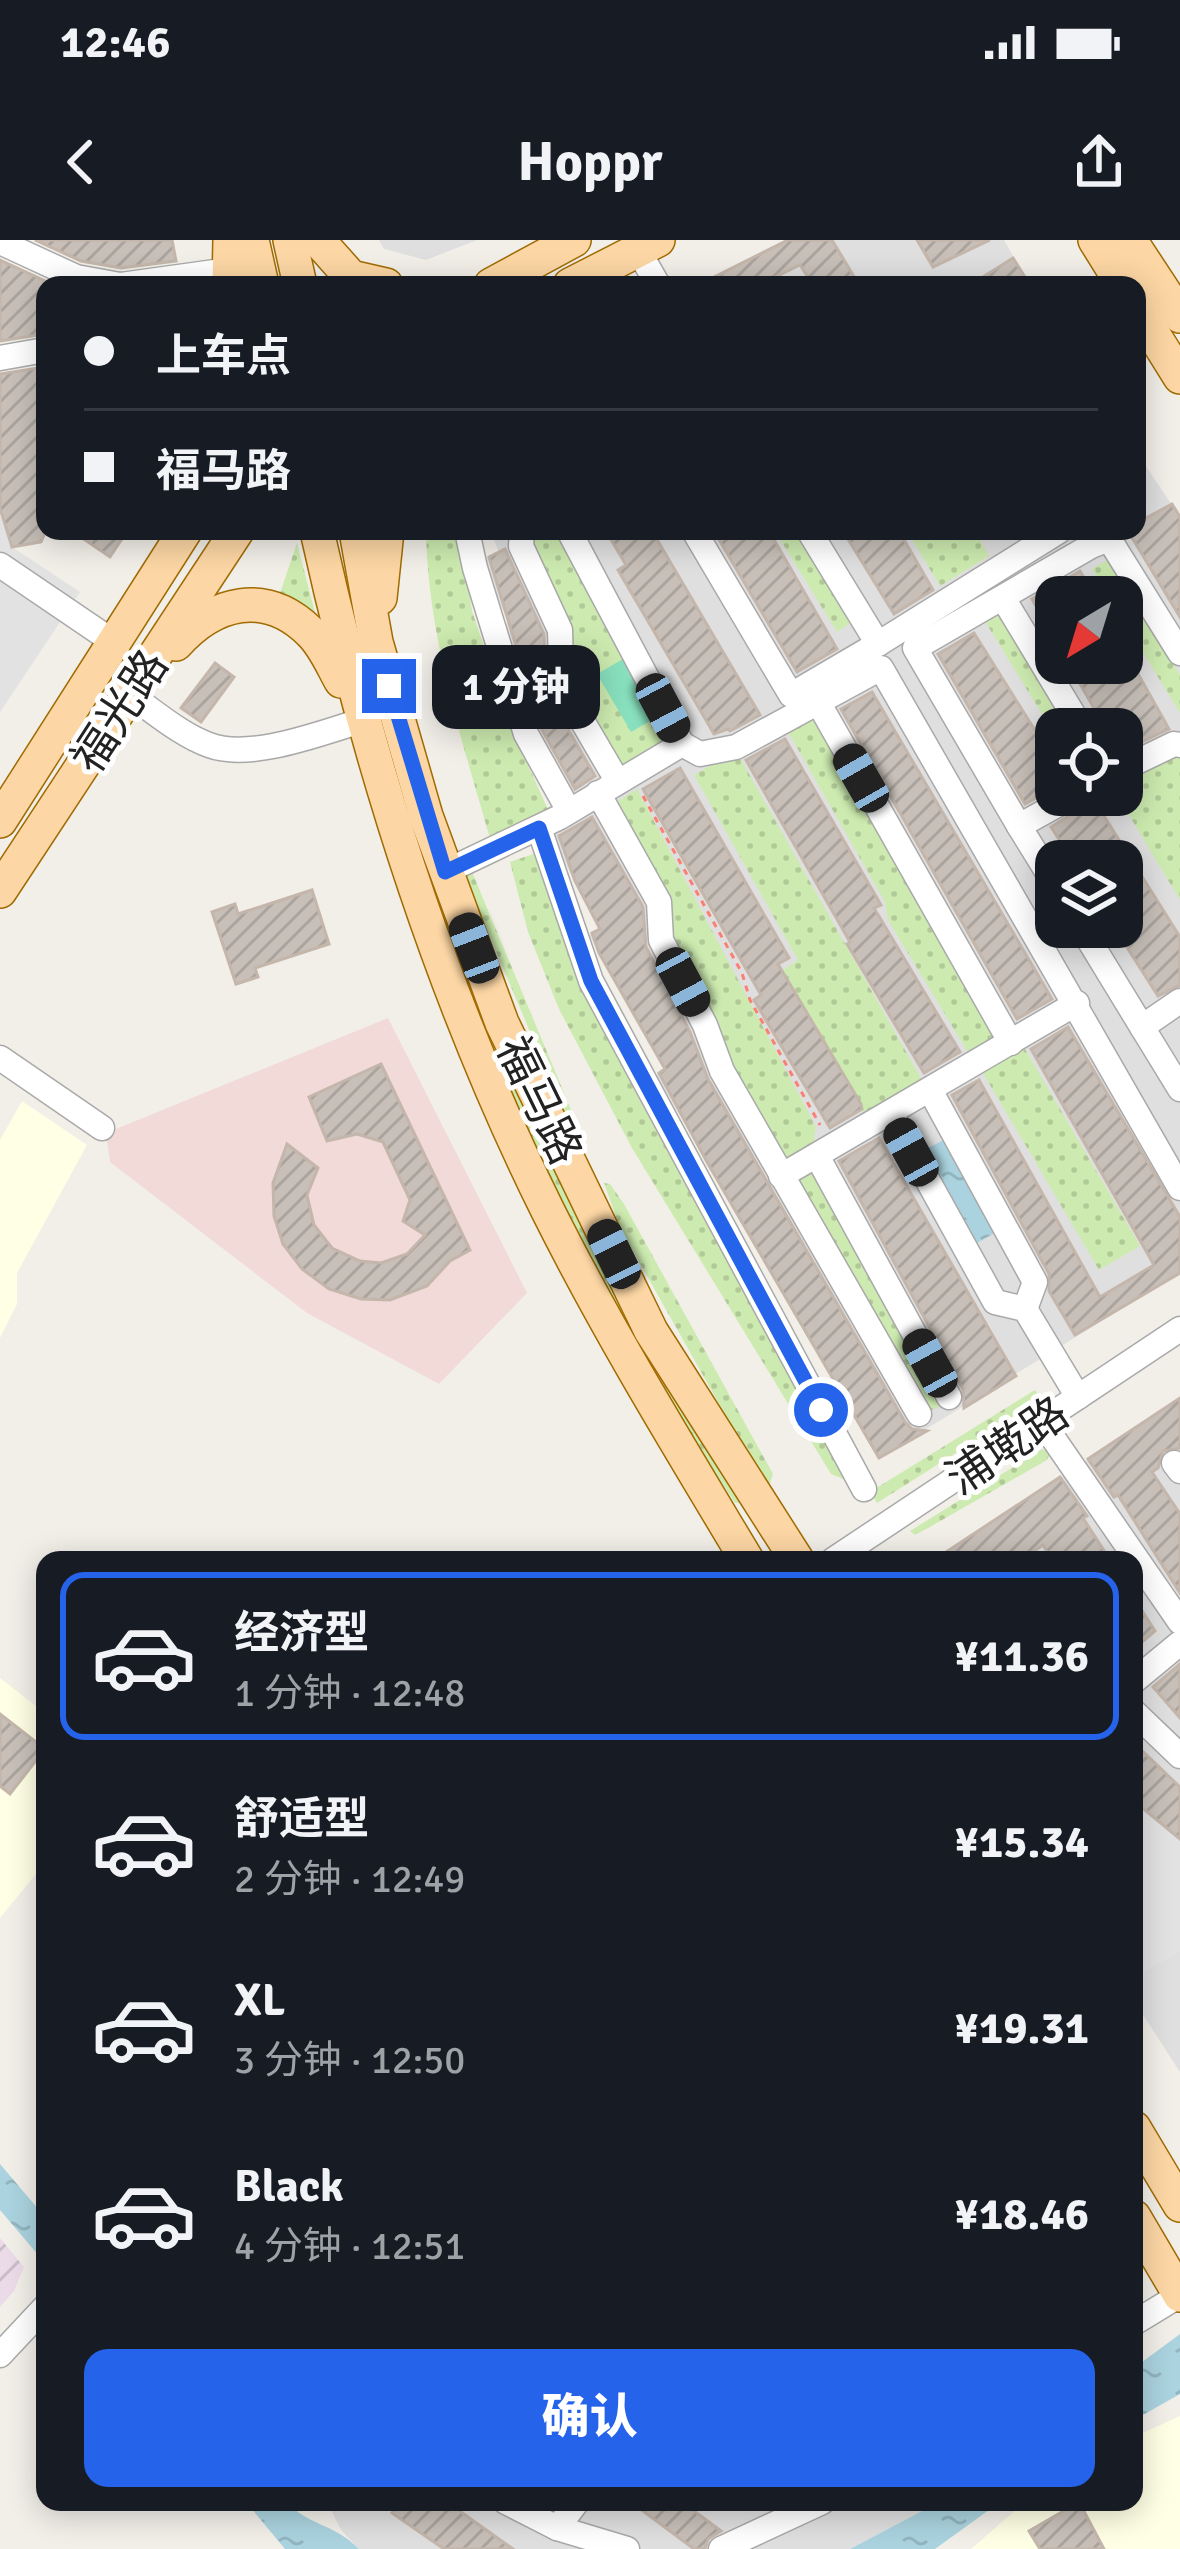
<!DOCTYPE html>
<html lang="zh">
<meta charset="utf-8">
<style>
:root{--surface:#171b24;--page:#20242c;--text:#f1f3f6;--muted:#9ea1a6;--line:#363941;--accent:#2563eb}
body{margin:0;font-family:Signika,"Noto Sans SC",sans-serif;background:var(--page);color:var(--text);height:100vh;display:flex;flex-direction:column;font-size:45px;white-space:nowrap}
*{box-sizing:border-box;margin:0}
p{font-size:39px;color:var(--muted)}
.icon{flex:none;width:66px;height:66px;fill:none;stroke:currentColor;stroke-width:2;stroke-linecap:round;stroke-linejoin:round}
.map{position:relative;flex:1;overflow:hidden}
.details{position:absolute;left:36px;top:1311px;width:1107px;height:960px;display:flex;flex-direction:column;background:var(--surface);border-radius:24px;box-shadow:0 6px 30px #0003}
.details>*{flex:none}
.hud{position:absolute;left:36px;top:36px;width:1110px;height:264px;border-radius:24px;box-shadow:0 6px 30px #0003;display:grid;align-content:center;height:264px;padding:0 48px;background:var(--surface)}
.needle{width:78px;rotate:218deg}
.tools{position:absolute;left:1035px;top:336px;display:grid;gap:24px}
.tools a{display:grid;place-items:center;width:108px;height:108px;border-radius:24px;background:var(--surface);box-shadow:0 6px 30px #0003;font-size:60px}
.end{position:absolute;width:54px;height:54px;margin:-27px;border:15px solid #2563eb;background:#fff;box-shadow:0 0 0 6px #fff}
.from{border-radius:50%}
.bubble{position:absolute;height:84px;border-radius:24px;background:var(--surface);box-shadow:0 6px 30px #0003;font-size:39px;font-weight:800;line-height:84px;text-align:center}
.car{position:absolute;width:36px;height:72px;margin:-36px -18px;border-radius:15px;box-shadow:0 0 9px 3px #0007;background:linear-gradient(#222 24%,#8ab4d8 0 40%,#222 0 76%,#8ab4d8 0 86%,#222 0)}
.hud b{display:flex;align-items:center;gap:42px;height:114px;font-size:45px}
.hud b+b{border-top:3px solid var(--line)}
.hud i{width:30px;height:30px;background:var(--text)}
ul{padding:21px 0 0;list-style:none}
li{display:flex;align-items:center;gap:36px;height:168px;margin:0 24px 18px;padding:0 24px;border:6px solid transparent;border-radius:24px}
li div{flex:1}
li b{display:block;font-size:45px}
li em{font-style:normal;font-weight:800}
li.on{border-color:var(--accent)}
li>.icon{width:108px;height:108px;stroke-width:1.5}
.button{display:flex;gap:24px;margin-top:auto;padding:24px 48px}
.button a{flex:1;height:138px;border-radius:24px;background:var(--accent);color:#fff;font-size:48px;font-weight:800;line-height:138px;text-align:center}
.status{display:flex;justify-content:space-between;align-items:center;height:84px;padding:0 60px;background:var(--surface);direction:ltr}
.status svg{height:33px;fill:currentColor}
header{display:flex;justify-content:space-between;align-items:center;height:156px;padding:0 48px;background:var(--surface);font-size:54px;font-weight:800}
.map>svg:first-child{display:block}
</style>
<div class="status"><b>12:46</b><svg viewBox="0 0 49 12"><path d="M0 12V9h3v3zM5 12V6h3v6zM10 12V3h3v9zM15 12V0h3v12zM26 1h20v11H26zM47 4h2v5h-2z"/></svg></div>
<header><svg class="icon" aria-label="back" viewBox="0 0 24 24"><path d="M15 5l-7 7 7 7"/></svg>Hoppr<svg class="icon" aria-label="share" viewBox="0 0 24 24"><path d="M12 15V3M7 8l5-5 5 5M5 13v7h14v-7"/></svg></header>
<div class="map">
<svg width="1180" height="2309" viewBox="0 0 1180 2309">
<defs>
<pattern id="industrial-furrows" width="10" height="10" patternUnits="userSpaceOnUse" patternTransform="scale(3)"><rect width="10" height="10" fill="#ebdbe8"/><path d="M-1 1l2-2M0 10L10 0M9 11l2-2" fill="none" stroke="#c9bcc7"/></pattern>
<pattern id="grass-dots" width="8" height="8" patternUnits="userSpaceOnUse" patternTransform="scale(3)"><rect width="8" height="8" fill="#cdebb0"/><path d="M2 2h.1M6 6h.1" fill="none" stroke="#b0c997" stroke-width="1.8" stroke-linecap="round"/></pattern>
<pattern id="water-ripples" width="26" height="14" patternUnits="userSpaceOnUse" patternTransform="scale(3)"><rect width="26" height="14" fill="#aad3df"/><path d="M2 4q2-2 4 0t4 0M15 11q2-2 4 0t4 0" fill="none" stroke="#92b5bf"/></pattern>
<pattern id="building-hatch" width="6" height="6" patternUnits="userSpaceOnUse" patternTransform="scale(3)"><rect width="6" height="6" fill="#c7bfb8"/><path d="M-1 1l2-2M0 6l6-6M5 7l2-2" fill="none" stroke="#aba49e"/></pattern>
</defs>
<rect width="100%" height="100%" fill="#f2efe9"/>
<g fill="#e0dfdf" fill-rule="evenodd">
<polygon points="379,0 477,0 426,20 384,9"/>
<polygon points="788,0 1004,0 1030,45 698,45"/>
<path d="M1137 213 1180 277V1033L879 1218 656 835 665 829 589 695 600 688 549 594 577 579 528 496 541 487 517 446 525 440 498 389 509 382 479 322 499 312 490 291H1137ZM1056 357H1122V423H1056ZM1056 489H1122V555H1056ZM1056 621H1122V687H1056Z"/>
<polygon points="1180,1159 1180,1832 1134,1761 1134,1320 934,1320"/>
<polygon points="334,2262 939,2262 850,2309 359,2309 341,2290 330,2268"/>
</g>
<polygon fill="#f2dad9" points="388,778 527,1053 439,1144 307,1073 110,922 106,893"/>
<polygon fill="url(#industrial-furrows)" points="0,1998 24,2027 14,2051 0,2067"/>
<g fill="#ffffe5">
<polygon points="22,861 87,905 17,1033 17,1064 0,1098 0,900"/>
<polygon points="0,1438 45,1473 45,1623 0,1678"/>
<polygon points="1180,2176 1180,2309 971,2309 1025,2262 1134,2262 1134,2197"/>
</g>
<g fill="url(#grass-dots)">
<path d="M426 291H462L472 371 514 494 550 574 491 602C462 500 428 398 426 291Z"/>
<polygon points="526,291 562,291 674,498 618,530 585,476"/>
<polygon points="775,291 798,291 853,381 837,392"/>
<polygon points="907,291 975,291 989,316 940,346"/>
<polygon points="297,303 321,396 277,362"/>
<polygon points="1109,319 1180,435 1180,473 1122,378 1122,357 1109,357 1092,329"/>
<polygon points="1000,367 1074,489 1056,489 1056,497 983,378"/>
<polygon points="814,472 1004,800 972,819 888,680 885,662 787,490"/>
<path d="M385 492 491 794 570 964 742 1256 740 1263H735C581 1028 449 767 385 492Z"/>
<polygon points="736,511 927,849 868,882 783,730 798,720 694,535"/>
<polygon points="1177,515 1180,516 1180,660 1117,555 1122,555 1122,536"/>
<polygon points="637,549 816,887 812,913 782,931 609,567"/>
<polygon points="542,611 583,742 728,1022 853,1243 831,1234 632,908 559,769 528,692 510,622"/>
<polygon points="470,627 582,896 582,902 576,901 463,633"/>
<polygon points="1022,804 1140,1006 1099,1030 980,828"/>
<polygon points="812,925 947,1161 926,1174 789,938"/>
<polygon points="604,943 610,944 624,964 773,1234 770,1243 765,1243 753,1224 620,988"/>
<polygon points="1035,1150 1041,1159 877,1263 870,1252"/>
<polygon points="1042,1209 1050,1213 1047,1220 928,1288 915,1295 910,1291"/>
</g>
<polygon fill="#88e0be" points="623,419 657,477 631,492 597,434"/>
<g fill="#e2e2e2">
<polygon points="0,268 12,307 80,352 0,472"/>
<polygon points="1134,1561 1180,1599 1180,1712 1134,1737"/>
</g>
<g fill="url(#water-ripples)">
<polygon points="949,897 1000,990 968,1008 917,914"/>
<polygon points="0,1924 45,1977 45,2023 0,1970"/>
<polygon points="1180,2094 1180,2154 1134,2180 1134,2128"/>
<path d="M246 2262H287C307 2285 335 2284 359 2309H285Z"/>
<polygon points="939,2262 1000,2262 935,2309 850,2309"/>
</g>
<g fill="url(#building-hatch)" stroke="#c4b6ab" stroke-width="3">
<polygon points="35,0 172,0 176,21 121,28 81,21"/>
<polygon points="788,0 832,0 859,45 813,45 800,25 759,45 698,45"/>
<polygon points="917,0 990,0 933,27"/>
<polygon points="1013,18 1030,45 970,45"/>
<polygon points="0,20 54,45 45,45 45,94 0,101"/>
<polygon points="45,127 45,293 41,302 12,307 0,268 0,134"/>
<polygon points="1172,264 1180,277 1180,377 1128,291 1137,291 1137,283"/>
<polygon points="72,291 127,291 110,317"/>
<polygon points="606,291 652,291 760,475 730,491 728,489 714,494 618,330 626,325"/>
<polygon points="714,291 769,291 837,409 797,432"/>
<polygon points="843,291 899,291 933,350 894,374"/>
<polygon points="505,309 544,394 545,426 562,465 565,484 595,536 575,549 541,488 491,324 489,317"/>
<polygon points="1080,331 1095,357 1056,357 1056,401 1032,359"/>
<polygon points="974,393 1056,524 1056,547 1025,564 938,414"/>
<polygon points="215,423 234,437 201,482 181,468"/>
<polygon points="1068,423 1132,423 1169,489 1122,511 1122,489 1106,489"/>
<polygon points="872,452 1052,759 1017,779 841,469"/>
<polygon points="785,499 881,665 874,668 960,812 924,833 847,704 850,702 746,520"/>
<polygon points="680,528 789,718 778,724 861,864 862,869 830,888 754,760 761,755 643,549"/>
<polygon points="1094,560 1180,697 1180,745 1158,756 1114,687 1122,687 1122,621 1073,621 1051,587"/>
<polygon points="592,577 643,667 646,707 690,792 708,839 905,1182 912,1189 927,1191 879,1218 707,922 659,833 665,829 599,713 592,693 600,689 575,641 559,596"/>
<polygon points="312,650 329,704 255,728 258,737 236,744 212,672 235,664 238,674"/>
<polygon points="1068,787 1180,977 1180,1033 1075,1095 1049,1051 1049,1034 952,855 979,840 1100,1057 1154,1025 1031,809"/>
<polygon points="381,824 470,1010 450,1021 427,1046 390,1060 361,1059 329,1049 302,1029 283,1004 274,976 273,943 287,904 318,928 307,955 314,985 332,1008 360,1021 381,1023 407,1014 425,995 403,981 410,960 383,902 357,894 327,901 309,857"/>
<polygon points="879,898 1016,1136 964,1168 963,1149 839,921"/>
<polygon points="1180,1158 1180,1208 1163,1211 1158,1228 1152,1232 1180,1274 1180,1353 1118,1255 1114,1257 1088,1219"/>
<polygon points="1060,1237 1087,1276 1083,1278 1110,1320 1052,1320 1043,1305 1021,1320 934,1320"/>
<polygon points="1134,1358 1155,1391 1134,1409"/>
<polygon points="1180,1424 1180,1478 1153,1447"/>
<polygon points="0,1474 45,1509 10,1554 0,1546"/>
<polygon points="1134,1503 1180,1547 1180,1599 1134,1561"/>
<polygon points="400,2262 447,2262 513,2309 444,2309 392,2273"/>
<polygon points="631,2262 682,2262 721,2291 708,2299 705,2309 694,2309"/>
<polygon points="1079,2262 1104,2309 1040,2309 1029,2291"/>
</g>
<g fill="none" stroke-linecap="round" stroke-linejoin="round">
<g stroke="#a9a9a9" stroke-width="27">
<g id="minor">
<polyline points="0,2 76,37 120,45"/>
<polyline points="638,10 658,45"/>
<polyline points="121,45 229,30"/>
<polyline points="0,118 45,110"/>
<polyline points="467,291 475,328 526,494 569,571"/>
<polyline points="522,291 521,306 560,390 561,425 578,460 580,477 618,542"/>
<polyline points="569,291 682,504"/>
<polyline points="694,291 791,455 878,404"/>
<polyline points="809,291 878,404 1059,291"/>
<polyline points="0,325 112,401"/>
<polyline points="1003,358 1082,489"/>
<path d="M130 455C155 472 181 495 209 505 251 521 323 492 364 480"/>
<polyline points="818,462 1011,803"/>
<polyline points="1122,529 1174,504 1180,505"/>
<polyline points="598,553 659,662 661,700 705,785 722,831 919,1174"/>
<polyline points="1019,586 915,408 1091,306 1109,299 1180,413"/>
<polyline points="539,588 591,741 864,1249"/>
<polyline points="445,632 560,577 682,504 700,514 736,507 881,428 1180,948"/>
<polyline points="1056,646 1019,586 1075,555"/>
<polyline points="1081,687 1142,787 1180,761"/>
<polyline points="1142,787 1180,849"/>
<polyline points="0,818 102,888"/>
<polyline points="930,850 1035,1042 1025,1069"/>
<polyline points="891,874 995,1062 1025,1069 1078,1157"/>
<polyline points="817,916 949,1157"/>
<polyline points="781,936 1077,763"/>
<polyline points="1042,1182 1180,1382"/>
<polyline points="1174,1223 1180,1231"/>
<polyline points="833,1320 1180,1089"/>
<polyline points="1134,1441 1180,1403"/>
<polyline points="1134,1472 1180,1516"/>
<polyline points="1134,2083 1180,2055"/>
<polyline points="0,2115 45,2067"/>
<polyline points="506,2262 557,2288 627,2309"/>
<polyline points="557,2288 577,2262"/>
<polyline points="721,2309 822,2262"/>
</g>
</g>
<g stroke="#a06b00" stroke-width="36">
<g id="major">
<polyline points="252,0 262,45"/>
<polyline points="290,0 300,45"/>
<polyline points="318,0 351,37 386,45"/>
<polyline points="1095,0 1123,45"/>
<polyline points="1130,0 1180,76"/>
<polyline points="229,45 230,0"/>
<polyline points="491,45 574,0"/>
<polyline points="570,45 658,0"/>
<polyline points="1137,68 1180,137"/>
<path d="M317 291C369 526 441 756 548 971 608 1091 678 1205 747 1320"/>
<polyline points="356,291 376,402 426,576 502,783 651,1091 797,1320"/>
<polyline points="380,358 387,291"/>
<path d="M176 404C214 362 265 348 310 392 324 405 332 425 341 441"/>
<polyline points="0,581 185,291"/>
<polyline points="0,651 237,291"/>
<polyline points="1134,1888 1180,1965"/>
<polyline points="1134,1977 1180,2055"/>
</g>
</g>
<polyline stroke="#fa8072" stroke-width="3" stroke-dasharray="6 6" stroke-linecap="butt" points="643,556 742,733 750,760 820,885"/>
<use href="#minor" stroke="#fff" stroke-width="24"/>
<use href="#major" stroke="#fcd6a4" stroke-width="33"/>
</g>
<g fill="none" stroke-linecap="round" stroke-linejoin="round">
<polyline stroke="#2563eb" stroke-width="15" points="389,446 445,632 539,588 591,741 821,1170"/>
</g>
<g text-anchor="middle" stroke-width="10" stroke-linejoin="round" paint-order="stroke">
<g font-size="45" fill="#222" stroke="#fff">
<text transform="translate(119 471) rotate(-57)" y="16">福光路</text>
<text transform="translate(540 860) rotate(64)" y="16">福马路</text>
<text transform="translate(1007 1205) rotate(-34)" y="16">浦墘路</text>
</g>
</g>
</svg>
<div class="tools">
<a><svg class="needle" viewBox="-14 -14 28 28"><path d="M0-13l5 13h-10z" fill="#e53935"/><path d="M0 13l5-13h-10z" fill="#9ea1a6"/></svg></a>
<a><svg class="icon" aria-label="locate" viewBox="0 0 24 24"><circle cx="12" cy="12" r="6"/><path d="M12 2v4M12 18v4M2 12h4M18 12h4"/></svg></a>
<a><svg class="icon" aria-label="layers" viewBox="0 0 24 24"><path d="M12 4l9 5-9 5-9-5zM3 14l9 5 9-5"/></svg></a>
</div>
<i class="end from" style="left:821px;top:1170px"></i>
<i class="end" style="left:389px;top:446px"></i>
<div class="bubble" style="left:432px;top:405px;width:168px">1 分钟</div>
<i class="car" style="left:663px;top:468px;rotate:152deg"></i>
<i class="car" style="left:861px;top:538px;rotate:330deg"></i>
<i class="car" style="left:474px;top:708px;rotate:339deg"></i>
<i class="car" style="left:683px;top:742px;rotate:152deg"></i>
<i class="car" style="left:911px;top:912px;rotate:331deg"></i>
<i class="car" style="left:614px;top:1014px;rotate:334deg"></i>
<i class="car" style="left:930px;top:1123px;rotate:331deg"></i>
<div class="hud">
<b><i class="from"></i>上车点</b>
<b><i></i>福马路</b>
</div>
<section class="details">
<ul>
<li class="on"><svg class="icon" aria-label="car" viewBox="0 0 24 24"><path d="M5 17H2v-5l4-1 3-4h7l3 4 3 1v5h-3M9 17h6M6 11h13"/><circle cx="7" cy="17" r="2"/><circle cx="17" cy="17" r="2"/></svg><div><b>经济型</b><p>1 分钟 · 12:48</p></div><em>¥11.36</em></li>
<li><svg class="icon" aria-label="car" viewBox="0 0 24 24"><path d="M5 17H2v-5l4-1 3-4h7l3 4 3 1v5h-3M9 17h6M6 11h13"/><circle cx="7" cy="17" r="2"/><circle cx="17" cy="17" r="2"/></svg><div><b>舒适型</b><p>2 分钟 · 12:49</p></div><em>¥15.34</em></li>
<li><svg class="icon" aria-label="car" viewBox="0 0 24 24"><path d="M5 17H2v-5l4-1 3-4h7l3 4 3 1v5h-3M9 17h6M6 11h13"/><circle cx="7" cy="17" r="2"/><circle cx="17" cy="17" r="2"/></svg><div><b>XL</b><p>3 分钟 · 12:50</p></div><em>¥19.31</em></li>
<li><svg class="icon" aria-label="car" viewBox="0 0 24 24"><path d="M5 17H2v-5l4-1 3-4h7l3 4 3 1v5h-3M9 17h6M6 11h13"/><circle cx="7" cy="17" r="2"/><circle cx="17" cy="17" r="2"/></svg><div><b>Black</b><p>4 分钟 · 12:51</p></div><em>¥18.46</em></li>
</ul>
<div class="button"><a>确认</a></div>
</section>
</div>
